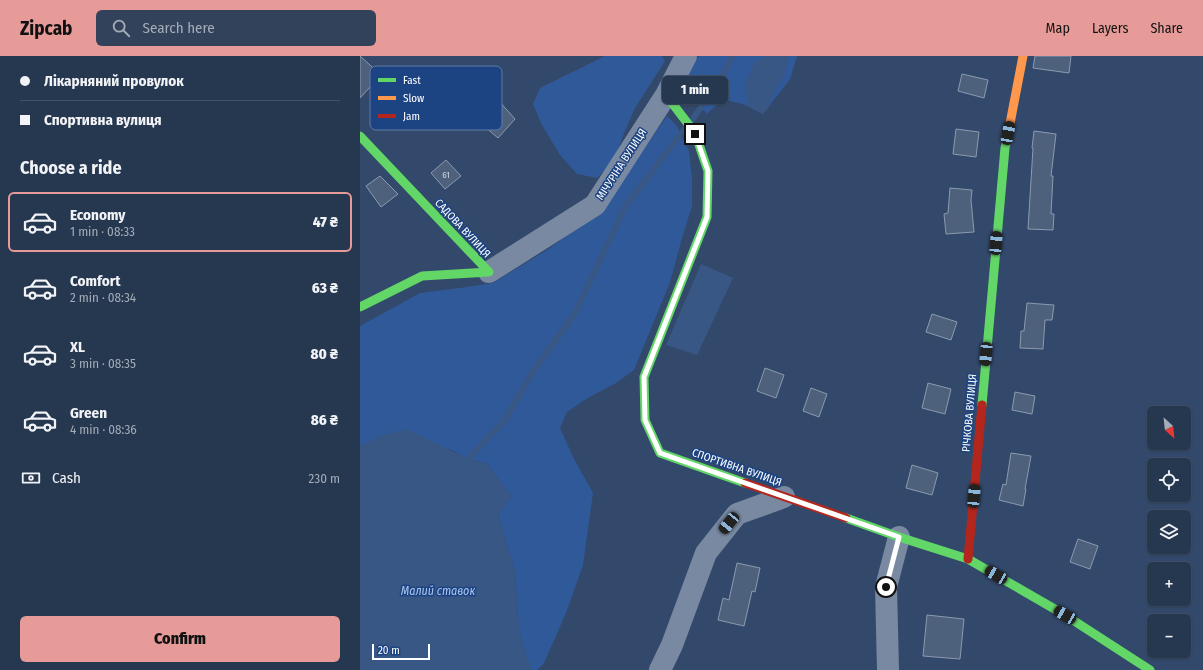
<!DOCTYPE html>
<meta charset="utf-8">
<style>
:root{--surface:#263750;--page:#32425a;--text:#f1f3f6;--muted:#a4acb7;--line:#425167;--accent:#e69b98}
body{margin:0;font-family:"Fira Sans Condensed",sans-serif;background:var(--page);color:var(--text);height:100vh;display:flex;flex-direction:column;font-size:15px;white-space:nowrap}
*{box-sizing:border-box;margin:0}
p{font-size:13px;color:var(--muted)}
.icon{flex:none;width:22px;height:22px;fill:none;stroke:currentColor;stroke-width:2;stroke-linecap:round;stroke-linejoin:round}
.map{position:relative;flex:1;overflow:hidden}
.drawer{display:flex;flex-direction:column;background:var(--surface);width:360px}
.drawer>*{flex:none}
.guide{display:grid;align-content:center;height:88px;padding:0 20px;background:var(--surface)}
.needle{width:26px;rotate:153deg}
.tools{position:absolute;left:787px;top:350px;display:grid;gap:8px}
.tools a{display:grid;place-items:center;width:44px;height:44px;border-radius:6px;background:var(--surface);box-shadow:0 1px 3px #0004,0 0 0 1px var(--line);font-size:20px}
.scale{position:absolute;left:12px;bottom:10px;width:58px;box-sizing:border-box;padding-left:4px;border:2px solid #fff;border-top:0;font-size:11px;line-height:14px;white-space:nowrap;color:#fff;-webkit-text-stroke:3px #1c4382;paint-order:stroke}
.end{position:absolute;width:18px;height:18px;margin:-9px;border:5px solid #fff;background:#111;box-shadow:0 0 0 2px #111}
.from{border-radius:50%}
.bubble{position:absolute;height:28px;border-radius:6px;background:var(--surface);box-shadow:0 1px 3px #0004,0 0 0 1px var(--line);font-size:13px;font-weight:800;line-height:28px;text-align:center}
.car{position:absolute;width:12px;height:24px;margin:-12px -6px;border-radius:5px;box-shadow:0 0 3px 1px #0007;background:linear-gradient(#222 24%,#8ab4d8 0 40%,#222 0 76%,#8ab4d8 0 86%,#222 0)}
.guide b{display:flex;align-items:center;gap:14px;height:38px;font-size:15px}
.guide b+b{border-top:1px solid var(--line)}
.guide i{width:10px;height:10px;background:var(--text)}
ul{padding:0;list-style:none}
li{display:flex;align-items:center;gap:12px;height:60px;margin:0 8px 6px;padding:0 12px;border:2px solid transparent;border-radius:6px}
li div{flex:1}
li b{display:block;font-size:15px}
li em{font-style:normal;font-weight:800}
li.current{border-color:var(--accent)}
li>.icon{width:36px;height:36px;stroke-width:1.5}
h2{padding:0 20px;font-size:18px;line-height:48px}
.pay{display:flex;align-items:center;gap:10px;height:44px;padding:0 20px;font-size:15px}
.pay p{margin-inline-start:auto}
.primary-button{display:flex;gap:8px;margin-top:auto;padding:8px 20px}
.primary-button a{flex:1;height:46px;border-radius:6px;background:var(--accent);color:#111;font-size:16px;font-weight:800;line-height:46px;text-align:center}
header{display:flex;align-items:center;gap:24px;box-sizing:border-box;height:56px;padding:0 20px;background:var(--accent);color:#111}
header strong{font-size:19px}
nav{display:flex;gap:22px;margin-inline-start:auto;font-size:14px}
.search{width:280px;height:36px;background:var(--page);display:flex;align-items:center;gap:10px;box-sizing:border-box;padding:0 14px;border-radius:6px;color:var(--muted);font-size:15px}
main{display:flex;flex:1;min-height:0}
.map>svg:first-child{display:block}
</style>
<header>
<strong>Zipcab</strong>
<div class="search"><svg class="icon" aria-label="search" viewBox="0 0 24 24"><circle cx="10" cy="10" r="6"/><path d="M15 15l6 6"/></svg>Search here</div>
<nav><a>Map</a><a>Layers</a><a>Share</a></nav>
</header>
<main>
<section class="drawer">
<div class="guide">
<b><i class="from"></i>Лікарняний провулок</b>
<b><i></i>Спортивна вулиця</b>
</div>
<h2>Choose a ride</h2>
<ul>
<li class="current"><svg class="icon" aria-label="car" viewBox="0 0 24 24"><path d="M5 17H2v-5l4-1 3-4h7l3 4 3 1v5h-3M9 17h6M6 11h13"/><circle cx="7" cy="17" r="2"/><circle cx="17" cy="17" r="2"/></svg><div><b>Economy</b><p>1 min · 08:33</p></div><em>47 ₴</em></li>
<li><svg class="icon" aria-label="car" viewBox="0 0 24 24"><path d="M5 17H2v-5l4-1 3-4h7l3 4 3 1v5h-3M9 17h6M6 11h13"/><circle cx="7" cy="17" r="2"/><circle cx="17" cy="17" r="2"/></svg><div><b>Comfort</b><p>2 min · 08:34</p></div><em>63 ₴</em></li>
<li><svg class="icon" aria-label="car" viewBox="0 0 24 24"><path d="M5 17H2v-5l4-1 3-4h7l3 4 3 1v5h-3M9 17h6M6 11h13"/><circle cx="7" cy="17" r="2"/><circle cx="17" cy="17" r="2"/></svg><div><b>XL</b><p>3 min · 08:35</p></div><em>80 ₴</em></li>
<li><svg class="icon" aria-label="car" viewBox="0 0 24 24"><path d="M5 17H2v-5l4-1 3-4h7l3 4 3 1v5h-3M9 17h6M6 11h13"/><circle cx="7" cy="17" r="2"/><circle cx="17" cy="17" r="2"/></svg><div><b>Green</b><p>4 min · 08:36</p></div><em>86 ₴</em></li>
</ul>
<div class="pay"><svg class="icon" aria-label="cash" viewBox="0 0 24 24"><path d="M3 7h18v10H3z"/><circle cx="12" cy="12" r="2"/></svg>Cash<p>230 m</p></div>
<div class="primary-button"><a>Confirm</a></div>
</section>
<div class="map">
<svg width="843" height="614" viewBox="0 0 843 614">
<rect width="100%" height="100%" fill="#33496b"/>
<g fill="#30599a">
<polygon points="245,0 302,0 305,5 275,52 264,77 255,103 237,122 217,118 200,99 182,69 173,48 180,32"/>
<polygon points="339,0 437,0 430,23 403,58 383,48 365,44 354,51 347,58 326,34 322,23"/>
<polygon points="307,60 317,70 329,95 332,123 332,150 322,182 310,226 274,314 256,327 226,343 207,356 200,372 214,403 233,437 223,509 206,557 184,607 177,614 171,614 159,576 155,515 138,460 151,440 127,408 108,403 91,394 23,379 0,390 0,270 60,237 100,232 133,227 187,194 215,174 270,113"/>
</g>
<g fill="#395784">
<polygon points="405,0 429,0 425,17 412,40 408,52 403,58 388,50 387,40 384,30 395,5 401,3"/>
<polygon points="341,208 373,222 337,299 306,289"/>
<polygon points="47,373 108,403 127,408 151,440 138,460 155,515 159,576 171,614 0,614 0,390 23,379"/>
</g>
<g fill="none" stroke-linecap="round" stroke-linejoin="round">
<g stroke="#395784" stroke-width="6">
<polyline points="332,64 358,27 373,0"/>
<polyline points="108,403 145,364 172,317 215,257 265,151 326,71"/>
</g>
</g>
<g fill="#4e617c" stroke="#8c9aaf">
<polygon points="0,0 21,19 0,42"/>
<polygon points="675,0 711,0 709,17 673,12"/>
<polygon points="602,18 628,24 624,42 598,35"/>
<polygon points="138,44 155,63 138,82 118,65"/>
<polygon points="596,73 619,76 616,101 593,98"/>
<polygon points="674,75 696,78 691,120 693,120 691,158 694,158 693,174 668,173 673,92 672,92"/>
<polygon points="86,104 101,120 85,133 71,117"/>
<polygon points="20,120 38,138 21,151 6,130"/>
<polygon points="590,132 612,134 611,144 614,176 586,178 584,158 588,157"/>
<polygon points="667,247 694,249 692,264 685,264 683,293 660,292 661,275 664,275"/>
<polygon points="572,258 597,266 591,284 566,276"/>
<polygon points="405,312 424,319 416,342 397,335"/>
<polygon points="568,327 591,333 585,358 562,352"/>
<polygon points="451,332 467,338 459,361 443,355"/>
<polygon points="655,336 675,340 672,358 652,354"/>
<polygon points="651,397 671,400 665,433 666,433 663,450 639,444 643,428 646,429"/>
<polygon points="552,409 578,417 572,439 546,432"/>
<polygon points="718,483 738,490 730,513 710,506"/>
<polygon points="377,507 400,512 395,536 392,535 384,570 358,564 363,542 369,544"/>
<polygon points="567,559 604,563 600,603 563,600"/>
</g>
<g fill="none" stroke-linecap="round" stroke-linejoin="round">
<g stroke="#7989a1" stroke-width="22">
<polyline points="129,216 235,149 306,39 326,0"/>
<polyline points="300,614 312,589 346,497 377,458 424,441"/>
<polyline points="528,614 526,531 539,481"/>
</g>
<g stroke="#63d668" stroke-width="9">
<polyline points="306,39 335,77 348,115 347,161 284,321 285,364 300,397 385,427"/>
<polyline points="0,80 129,216 62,220 0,251"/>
<polyline points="622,349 645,92 647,83"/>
<polyline points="486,462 539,481 608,503 705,559 790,614"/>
</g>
<polyline stroke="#ff974d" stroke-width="9" points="647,83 663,0"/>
<g stroke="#b3261e" stroke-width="9">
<polyline points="385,427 486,462"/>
<polyline points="608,503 622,349"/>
</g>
</g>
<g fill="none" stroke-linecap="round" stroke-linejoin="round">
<polyline stroke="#fff" stroke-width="5" points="335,78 348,115 347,161 284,321 285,364 300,397 539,481 526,531"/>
</g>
<g text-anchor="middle" stroke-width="3" stroke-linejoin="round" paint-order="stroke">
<g font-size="9" fill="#d3d8de">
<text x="86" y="122">61</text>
</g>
<g font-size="11" fill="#fff" stroke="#1c4382">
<text transform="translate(261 108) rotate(-57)" y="4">МІЧУРІНА ВУЛИЦЯ</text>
<text transform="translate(103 172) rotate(47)" y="4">САДОВА ВУЛИЦЯ</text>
<text transform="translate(609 357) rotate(-85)" y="4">РІЧКОВА ВУЛИЦЯ</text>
<text transform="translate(377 411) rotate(19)" y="4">СПОРТИВНА ВУЛИЦЯ</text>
</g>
<g font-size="12" font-style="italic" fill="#acc8f2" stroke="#1c4382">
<text x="78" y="539">Малий ставок</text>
</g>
</g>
<rect x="10" y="10" width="132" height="64" rx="6" fill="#1c4382" stroke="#607ba8" stroke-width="1"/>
<rect x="18" y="22" width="18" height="4" fill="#63d668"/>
<rect x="18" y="40" width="18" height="4" fill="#ff974d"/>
<rect x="18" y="58" width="18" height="4" fill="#b3261e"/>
<g font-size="11" fill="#fff">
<text x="43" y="28">Fast</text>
<text x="43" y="46">Slow</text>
<text x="43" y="64">Jam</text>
</g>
</svg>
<div class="tools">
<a><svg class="needle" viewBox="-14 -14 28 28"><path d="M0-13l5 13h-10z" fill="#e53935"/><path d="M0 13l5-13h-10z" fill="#a4acb7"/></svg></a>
<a><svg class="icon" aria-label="locate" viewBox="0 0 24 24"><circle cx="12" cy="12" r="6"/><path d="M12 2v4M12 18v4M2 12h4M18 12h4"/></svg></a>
<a><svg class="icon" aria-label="layers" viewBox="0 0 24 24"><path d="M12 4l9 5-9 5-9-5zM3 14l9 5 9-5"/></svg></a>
<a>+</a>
<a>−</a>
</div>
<div class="scale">20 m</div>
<i class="end from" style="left:526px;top:531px"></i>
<i class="end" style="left:335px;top:78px"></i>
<div class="bubble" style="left:302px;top:20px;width:66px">1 min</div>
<i class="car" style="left:648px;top:77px;rotate:11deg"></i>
<i class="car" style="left:636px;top:187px;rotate:5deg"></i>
<i class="car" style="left:626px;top:298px;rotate:185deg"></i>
<i class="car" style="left:614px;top:440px;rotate:5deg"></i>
<i class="car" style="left:369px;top:467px;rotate:219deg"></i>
<i class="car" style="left:636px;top:519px;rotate:300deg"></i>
<i class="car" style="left:705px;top:559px;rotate:300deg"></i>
</div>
</main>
